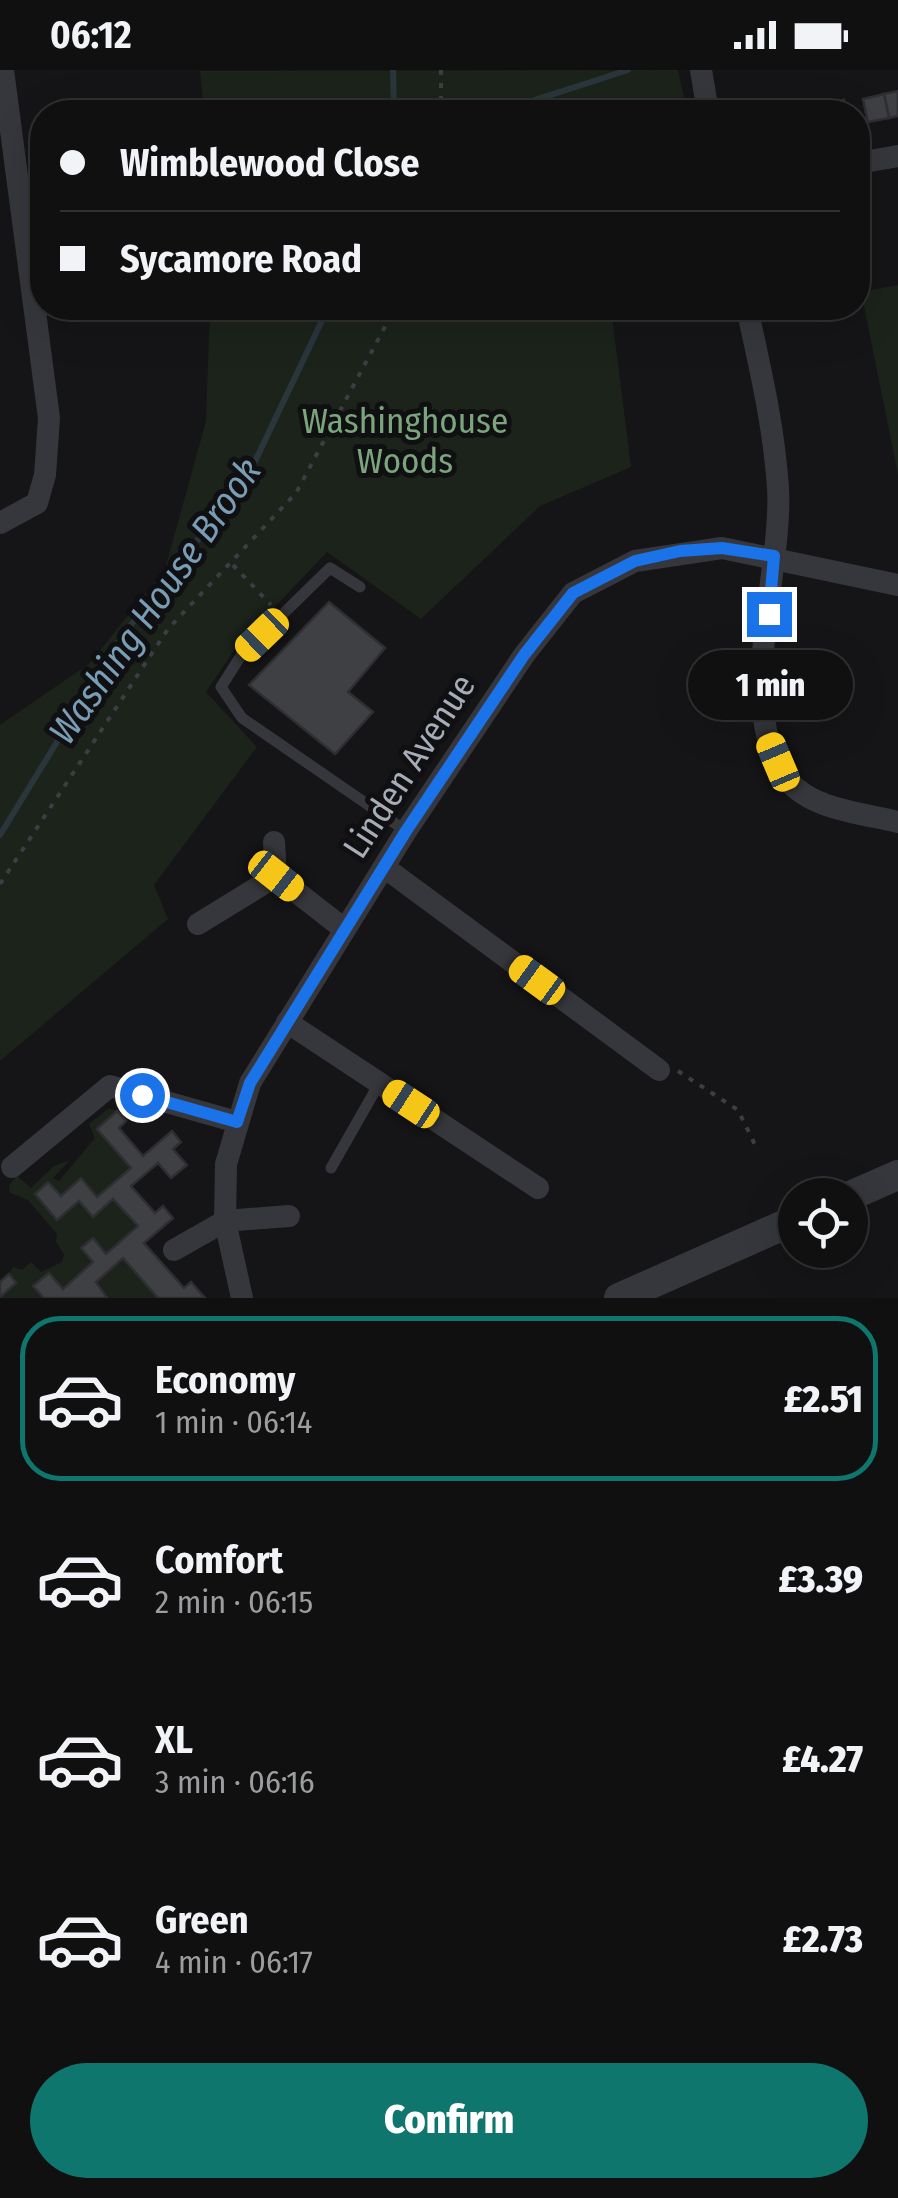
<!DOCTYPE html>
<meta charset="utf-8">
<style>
:root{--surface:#101011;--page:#19191a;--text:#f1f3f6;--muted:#9c9d9f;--line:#303031;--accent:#0f766e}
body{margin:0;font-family:"Fira Sans Condensed",sans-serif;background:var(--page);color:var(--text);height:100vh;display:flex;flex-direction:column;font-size:38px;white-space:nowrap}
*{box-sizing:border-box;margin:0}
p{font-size:32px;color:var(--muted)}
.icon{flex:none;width:55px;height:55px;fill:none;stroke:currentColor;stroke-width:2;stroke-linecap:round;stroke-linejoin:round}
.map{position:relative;height:1228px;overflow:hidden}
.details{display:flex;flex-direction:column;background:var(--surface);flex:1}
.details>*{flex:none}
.hud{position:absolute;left:30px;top:30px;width:840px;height:220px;border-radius:40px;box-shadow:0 10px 40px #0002,0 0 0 2px var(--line);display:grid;align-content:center;height:220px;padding:0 30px;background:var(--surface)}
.tools{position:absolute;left:778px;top:1108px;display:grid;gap:20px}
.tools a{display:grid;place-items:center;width:90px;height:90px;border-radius:50%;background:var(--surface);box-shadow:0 10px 40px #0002,0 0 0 2px var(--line);font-size:50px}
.end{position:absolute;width:45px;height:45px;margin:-22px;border:12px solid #1a73e8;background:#fff;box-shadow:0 0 0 5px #fff}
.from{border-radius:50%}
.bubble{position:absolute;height:70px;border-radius:35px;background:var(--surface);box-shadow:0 10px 40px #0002,0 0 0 2px var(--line);font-size:32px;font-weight:800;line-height:70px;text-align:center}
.car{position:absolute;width:30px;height:60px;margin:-30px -15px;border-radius:12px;box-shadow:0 0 8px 2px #0007;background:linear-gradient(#f5c518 24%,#345 0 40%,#f5c518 0 76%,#345 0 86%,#f5c518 0)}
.hud b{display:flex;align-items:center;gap:35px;height:95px;font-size:38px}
.hud b+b{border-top:2px solid var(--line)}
.hud i{width:25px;height:25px;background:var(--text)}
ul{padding:18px 0 0;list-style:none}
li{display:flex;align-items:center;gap:30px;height:165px;margin:0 20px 15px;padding:0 10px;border:5px solid transparent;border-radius:40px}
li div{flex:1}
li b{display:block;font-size:38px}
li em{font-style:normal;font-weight:800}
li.selected{border-color:var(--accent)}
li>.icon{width:90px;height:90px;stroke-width:1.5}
.action{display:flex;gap:20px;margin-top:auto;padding:20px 30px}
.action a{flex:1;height:115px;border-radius:60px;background:var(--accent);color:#fff;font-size:40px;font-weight:800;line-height:115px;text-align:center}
.status{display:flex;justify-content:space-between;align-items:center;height:70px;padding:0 50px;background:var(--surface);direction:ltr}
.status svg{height:28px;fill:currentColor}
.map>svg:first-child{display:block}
</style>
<div class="status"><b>06:12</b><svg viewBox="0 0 49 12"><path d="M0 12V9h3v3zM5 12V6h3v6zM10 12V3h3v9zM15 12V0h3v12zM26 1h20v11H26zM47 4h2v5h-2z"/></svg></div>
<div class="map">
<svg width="898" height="1228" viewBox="0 0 898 1228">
<rect width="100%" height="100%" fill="#151517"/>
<g fill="#1b231b">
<polygon points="678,0 687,42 204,42 200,1"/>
<polygon points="898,215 898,404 861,222"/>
<polygon points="210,238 611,238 631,397 540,436 421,549 327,482 235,579 206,622 257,677 154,815 168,849 0,991 0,655 90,593 165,499 206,351"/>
<polygon points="109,1038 117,1041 97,1059 131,1098 97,1127 81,1109 61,1126 48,1112 35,1124 57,1149 79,1131 113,1129 138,1156 106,1184 92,1168 82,1178 93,1192 63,1219 49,1203 34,1216 44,1228 0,1228 16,1213 9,1204 13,1197 22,1200 31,1192 41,1202 62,1192 64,1184 56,1172 57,1164 28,1130 10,1123 9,1115 17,1106 31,1118 54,1096 70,1090 53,1108 59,1111 95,1068 89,1054"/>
<polygon points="123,1188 158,1228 107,1228 96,1212"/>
</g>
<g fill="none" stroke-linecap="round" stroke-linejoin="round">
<g stroke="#2a353c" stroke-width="6">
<polyline points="393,0 394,42"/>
<polyline points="498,42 628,0"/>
<polyline points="0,765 120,569 248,406 328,238"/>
</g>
</g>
<g fill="#3f4044" stroke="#2f2f33" stroke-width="2.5">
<polygon points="898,21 898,46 889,48 884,24"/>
<polygon points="884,24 889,48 868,52 863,29"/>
<polygon points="844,30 847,42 825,42 823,34"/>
<polygon points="823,34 825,42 803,42 802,39"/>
<polygon points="329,532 385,578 348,622 373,642 335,684 249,615"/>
<polygon points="117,1041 126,1051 119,1058 143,1086 172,1061 181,1072 173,1079 187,1095 171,1108 158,1093 131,1116 155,1143 163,1136 173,1148 144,1173 184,1218 191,1212 205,1228 158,1228 123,1188 96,1212 107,1228 44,1228 33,1216 49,1203 63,1219 93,1192 81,1178 93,1168 106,1184 138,1156 113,1129 93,1147 79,1131 57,1150 35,1124 48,1112 61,1126 81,1108 97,1127 131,1098 97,1059"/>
<polygon points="9,1204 16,1213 0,1227 0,1212"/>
</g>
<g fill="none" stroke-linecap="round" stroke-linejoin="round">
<g stroke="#3c3e44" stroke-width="4" stroke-dasharray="5 8" stroke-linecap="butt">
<polyline points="441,0 441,42"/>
<polyline points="233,495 271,535"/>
<polyline points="0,814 168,559 296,423 395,238"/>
<polyline points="678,1001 738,1040 757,1079"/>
</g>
<g stroke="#36373c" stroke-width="11">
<polyline points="360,517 330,498 242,584 221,617 242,648 406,761"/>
<polyline points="331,1098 380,1012"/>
</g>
<g stroke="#36373c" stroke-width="22">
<polyline points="701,0 708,42"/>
<polyline points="858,93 898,86"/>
<path d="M747 238C760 297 774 357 778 418 783 503 733 638 787 709 811 740 862 743 898 752"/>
<polyline points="0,453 37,433 45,405 49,348 3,0"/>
<polyline points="274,772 276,806"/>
<polyline points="384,797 659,1000"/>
<polyline points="198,854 276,806 344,859"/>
<polyline points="287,952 538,1118"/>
<polyline points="12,1097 110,1016 237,1052"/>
<polyline points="174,1180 225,1151 289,1146"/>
<polyline points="242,1228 225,1151 226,1094 250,1013 406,761 524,585 573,523 635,491 722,478 898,515"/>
</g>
<g stroke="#36373c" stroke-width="30">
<polyline points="850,1126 898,1105"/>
<polyline points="619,1228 795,1150"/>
</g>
</g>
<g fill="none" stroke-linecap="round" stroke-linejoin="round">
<polyline stroke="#1a73e8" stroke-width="12" points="142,1025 237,1052 250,1013 406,761 524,585 573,523 635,491 680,481 722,478 774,486 769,544"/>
</g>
<g text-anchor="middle" stroke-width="10" stroke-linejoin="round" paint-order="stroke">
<g font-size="35" fill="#7ba57c" stroke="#101012">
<text x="405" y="363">Washinghouse<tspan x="405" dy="40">Woods</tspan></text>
</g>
<g font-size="35" fill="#a6acb8" stroke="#101012">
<text transform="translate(409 696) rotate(-57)" y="12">Linden Avenue</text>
</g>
<g font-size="38" font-style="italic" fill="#7a9db6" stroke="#101012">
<text transform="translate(155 531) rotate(-55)" y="13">Washing House Brook</text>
</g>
</g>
</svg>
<div class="tools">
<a><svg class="icon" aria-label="locate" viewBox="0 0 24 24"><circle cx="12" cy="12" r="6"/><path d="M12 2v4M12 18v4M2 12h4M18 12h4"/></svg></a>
</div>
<i class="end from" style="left:142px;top:1025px"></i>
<i class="end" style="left:769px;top:544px"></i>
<div class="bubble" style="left:688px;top:580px;width:165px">1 min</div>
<i class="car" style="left:262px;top:565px;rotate:226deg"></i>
<i class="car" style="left:778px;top:692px;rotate:337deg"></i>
<i class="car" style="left:276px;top:806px;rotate:128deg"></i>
<i class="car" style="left:537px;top:910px;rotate:306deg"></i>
<i class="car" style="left:411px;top:1034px;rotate:303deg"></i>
<div class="hud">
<b><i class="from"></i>Wimblewood Close</b>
<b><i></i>Sycamore Road</b>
</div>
</div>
<section class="details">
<ul>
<li class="selected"><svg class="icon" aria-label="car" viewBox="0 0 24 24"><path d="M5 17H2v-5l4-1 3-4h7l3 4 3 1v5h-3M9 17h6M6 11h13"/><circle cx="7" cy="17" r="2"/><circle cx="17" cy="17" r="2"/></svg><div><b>Economy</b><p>1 min · 06:14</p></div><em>£2.51</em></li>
<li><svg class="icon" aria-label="car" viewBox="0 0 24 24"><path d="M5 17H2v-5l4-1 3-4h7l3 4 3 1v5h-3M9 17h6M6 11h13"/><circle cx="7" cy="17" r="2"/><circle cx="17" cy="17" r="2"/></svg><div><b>Comfort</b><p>2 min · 06:15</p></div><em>£3.39</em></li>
<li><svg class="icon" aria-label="car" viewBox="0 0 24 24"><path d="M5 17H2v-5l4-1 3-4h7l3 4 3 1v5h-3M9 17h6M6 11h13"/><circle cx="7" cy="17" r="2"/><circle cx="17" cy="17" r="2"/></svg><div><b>XL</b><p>3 min · 06:16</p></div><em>£4.27</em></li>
<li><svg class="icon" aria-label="car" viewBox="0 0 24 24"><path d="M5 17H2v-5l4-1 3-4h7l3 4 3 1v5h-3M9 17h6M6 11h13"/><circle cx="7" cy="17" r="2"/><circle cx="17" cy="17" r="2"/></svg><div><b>Green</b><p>4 min · 06:17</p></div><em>£2.73</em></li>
</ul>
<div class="action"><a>Confirm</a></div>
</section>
